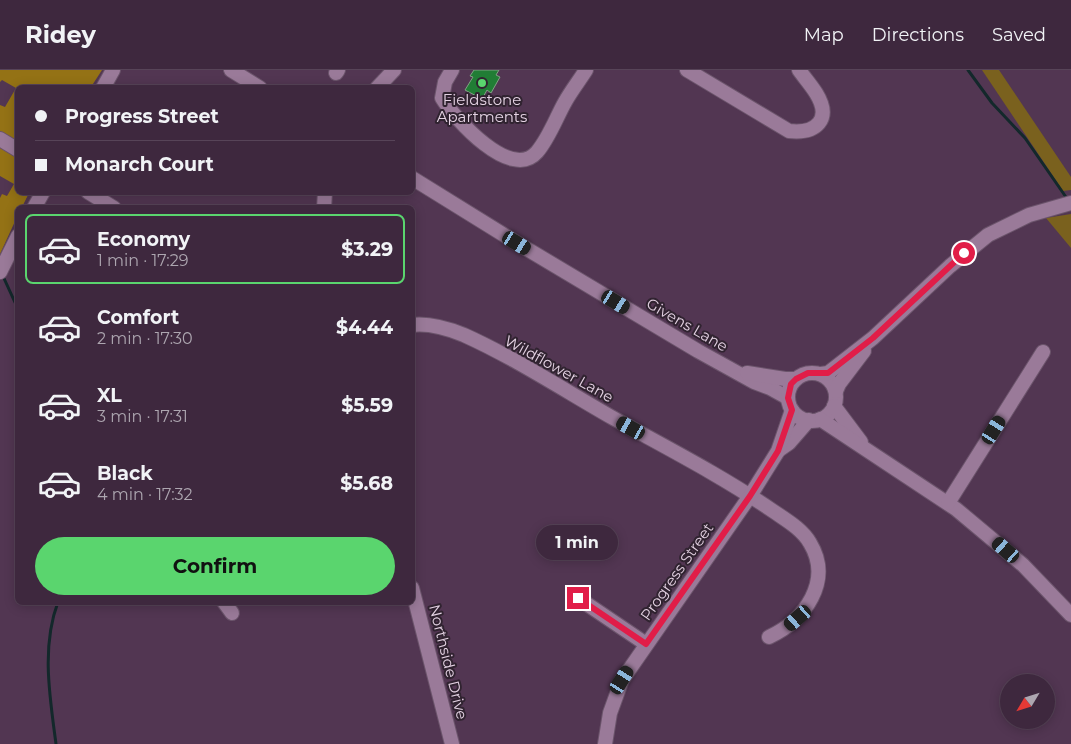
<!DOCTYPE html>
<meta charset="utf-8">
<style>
:root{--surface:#3e283e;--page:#453045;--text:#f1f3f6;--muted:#ada6b0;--line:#574458;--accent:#5ad56e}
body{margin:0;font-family:Montserrat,sans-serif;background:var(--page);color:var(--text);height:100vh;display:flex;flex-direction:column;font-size:19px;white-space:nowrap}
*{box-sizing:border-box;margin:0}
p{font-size:16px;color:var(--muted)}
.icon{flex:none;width:28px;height:28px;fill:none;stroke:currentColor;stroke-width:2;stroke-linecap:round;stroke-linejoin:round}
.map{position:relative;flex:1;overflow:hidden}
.panel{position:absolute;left:15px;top:135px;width:400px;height:400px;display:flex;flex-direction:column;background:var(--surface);border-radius:8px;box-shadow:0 2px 12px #0003,0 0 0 1px var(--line)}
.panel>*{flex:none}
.banner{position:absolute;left:15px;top:15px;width:400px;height:110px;border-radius:8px;box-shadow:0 2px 12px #0003,0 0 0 1px var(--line);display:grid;align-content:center;height:110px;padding:0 20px;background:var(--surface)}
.needle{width:32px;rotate:232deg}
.tools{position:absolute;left:1000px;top:604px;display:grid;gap:10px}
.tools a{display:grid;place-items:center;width:55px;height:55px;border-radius:50%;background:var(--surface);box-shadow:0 2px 12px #0003,0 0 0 1px var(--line);font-size:25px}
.end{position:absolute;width:22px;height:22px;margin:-11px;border:6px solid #e11d48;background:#fff;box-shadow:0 0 0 2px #fff}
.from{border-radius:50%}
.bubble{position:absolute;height:35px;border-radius:18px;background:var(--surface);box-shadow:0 2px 12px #0003,0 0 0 1px var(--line);font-size:16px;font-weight:700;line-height:35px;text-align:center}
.car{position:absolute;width:15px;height:30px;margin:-15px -8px;border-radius:6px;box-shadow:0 0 4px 1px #0007;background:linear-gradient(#222 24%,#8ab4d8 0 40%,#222 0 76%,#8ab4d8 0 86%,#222 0)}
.banner b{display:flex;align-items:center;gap:18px;height:48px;font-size:19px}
.banner b+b{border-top:1px solid var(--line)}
.banner i{width:12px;height:12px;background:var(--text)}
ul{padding:9px 0 0;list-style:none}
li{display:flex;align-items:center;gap:15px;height:70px;margin:0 10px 8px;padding:0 10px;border:2px solid transparent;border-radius:8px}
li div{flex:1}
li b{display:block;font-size:19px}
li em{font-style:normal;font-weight:700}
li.active{border-color:var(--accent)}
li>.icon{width:45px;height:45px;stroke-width:1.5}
.button{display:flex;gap:10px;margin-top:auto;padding:10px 20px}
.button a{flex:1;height:58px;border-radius:30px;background:var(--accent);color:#111;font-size:20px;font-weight:700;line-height:58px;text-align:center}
header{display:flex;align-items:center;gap:30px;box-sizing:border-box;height:70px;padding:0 25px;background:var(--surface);border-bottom:1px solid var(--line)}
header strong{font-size:24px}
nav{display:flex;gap:28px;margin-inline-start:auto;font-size:18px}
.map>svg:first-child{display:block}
</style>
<header>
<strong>Ridey</strong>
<nav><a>Map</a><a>Directions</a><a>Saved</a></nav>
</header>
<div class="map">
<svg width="1071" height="674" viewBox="0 0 1071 674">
<rect width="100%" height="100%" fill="#523652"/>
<g fill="#7a611e">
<polygon points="982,0 999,0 1071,107 1071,120 1063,121"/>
<polygon points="1071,144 1071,178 1046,148"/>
</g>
<polygon fill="#947215" points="0,0 102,0 91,17 18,18 18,122 29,123 22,137 18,138 17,147 0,184 0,128 2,124 7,126 14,114 0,106 0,35 5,37 16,18 2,10 0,12"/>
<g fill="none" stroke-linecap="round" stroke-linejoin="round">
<g stroke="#13282b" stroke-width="3">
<polyline points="968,0 992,33 1025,68 1068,130"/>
<polyline points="2,204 18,239"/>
<path d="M56 674C50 628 41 577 58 532"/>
</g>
</g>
<polygon fill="#217d35" stroke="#80a283" points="474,0 499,0 496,5 500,7 491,23 487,20 482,29 465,20 473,7 470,6"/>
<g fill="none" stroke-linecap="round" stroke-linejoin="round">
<g stroke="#6b546b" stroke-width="16">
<g id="minor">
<polyline points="231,0 260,18"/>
<path d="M452 0 445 12 442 28C454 48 511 112 537 82 549 68 556 48 565 32 571 21 579 11 586 0"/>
<path d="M687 0 789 61C817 64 832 49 816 23 811 15 804 7 799 0"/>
<polyline points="336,3 338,0"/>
<polyline points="103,18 113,0"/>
<polyline points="377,18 394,0"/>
<polyline points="0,69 18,80"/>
<polyline points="412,108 517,173 698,281 754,312 770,318 788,328"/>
<polyline points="88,122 114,138"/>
<polyline points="34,138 43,122"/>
<polyline points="324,138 325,122"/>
<polyline points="0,202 18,166"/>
<path d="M412 255C429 253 449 259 464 265 515 288 564 320 613 348 667 378 722 406 773 441 786 450 802 459 810 473 833 511 805 550 769 567"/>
<polyline points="747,303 785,309 796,309"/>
<circle cx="812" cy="327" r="24"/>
<polyline points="821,304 828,303 873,268 950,196 988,165 1029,145 1071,133"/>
<polyline points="836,321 839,314 864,281"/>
<polyline points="834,336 861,372"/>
<polyline points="820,349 956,439 1023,495 1071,545"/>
<polyline points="779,380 789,373 809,350"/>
<polyline points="948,433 1043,282"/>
<polyline points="412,518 452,674"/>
<polyline points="578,528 646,574"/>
<polyline points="224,532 232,543"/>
<polyline points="605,674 610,643 622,610 750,426 778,381 792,340"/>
</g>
</g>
<use href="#minor" stroke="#9a7a99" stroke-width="14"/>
</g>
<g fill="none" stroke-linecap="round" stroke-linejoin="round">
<polyline stroke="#e11d48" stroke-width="6" points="578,528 646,574 750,426 778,381 792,340 788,328 791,314 796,309 808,303 828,303 873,268 964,183"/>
</g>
<circle fill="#5ad56e" stroke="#302330" stroke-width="2" cx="482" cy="13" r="5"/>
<g text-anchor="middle" stroke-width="4" stroke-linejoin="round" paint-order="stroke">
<g font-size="15" fill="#e5d3e4" stroke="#302330">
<text x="482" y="35">Fieldstone<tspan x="482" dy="17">Apartments</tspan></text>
</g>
<g font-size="15" fill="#e5d3e4" stroke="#302330">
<text transform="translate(687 255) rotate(30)" y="5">Givens Lane</text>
<text transform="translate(559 299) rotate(29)" y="5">Wildflower Lane</text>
<text transform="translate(677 502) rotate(-55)" y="5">Progress Street</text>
<text transform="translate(448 592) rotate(76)" y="5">Northside Drive</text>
</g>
</g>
</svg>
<div class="tools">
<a><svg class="needle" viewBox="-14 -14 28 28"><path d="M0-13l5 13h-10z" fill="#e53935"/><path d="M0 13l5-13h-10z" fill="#ada6b0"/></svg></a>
</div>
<i class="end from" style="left:964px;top:183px"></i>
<i class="end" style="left:578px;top:528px"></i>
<div class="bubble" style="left:536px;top:455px;width:82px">1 min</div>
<i class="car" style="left:517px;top:173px;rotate:121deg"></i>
<i class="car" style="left:616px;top:232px;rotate:121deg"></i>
<i class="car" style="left:631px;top:358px;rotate:299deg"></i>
<i class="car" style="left:994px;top:360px;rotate:32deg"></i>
<i class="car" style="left:1006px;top:480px;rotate:311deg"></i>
<i class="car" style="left:798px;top:548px;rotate:229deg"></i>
<i class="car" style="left:622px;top:610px;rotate:32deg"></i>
<div class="banner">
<b><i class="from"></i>Progress Street</b>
<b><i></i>Monarch Court</b>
</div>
<section class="panel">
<ul>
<li class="active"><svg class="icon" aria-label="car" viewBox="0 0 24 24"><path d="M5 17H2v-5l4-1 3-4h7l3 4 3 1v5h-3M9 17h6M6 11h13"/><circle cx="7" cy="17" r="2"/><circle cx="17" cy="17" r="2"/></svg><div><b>Economy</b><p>1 min · 17:29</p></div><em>$3.29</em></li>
<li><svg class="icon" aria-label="car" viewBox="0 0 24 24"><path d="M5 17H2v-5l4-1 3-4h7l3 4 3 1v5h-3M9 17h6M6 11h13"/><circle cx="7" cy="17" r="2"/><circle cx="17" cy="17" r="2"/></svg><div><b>Comfort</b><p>2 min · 17:30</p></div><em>$4.44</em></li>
<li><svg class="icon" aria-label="car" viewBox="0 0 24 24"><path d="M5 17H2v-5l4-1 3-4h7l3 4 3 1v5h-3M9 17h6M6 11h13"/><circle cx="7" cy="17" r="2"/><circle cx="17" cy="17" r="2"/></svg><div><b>XL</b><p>3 min · 17:31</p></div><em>$5.59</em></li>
<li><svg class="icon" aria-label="car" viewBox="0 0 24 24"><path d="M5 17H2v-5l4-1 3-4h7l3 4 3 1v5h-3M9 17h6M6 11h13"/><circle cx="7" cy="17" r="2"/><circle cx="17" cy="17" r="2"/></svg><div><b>Black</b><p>4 min · 17:32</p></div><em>$5.68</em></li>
</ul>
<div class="button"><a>Confirm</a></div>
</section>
</div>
